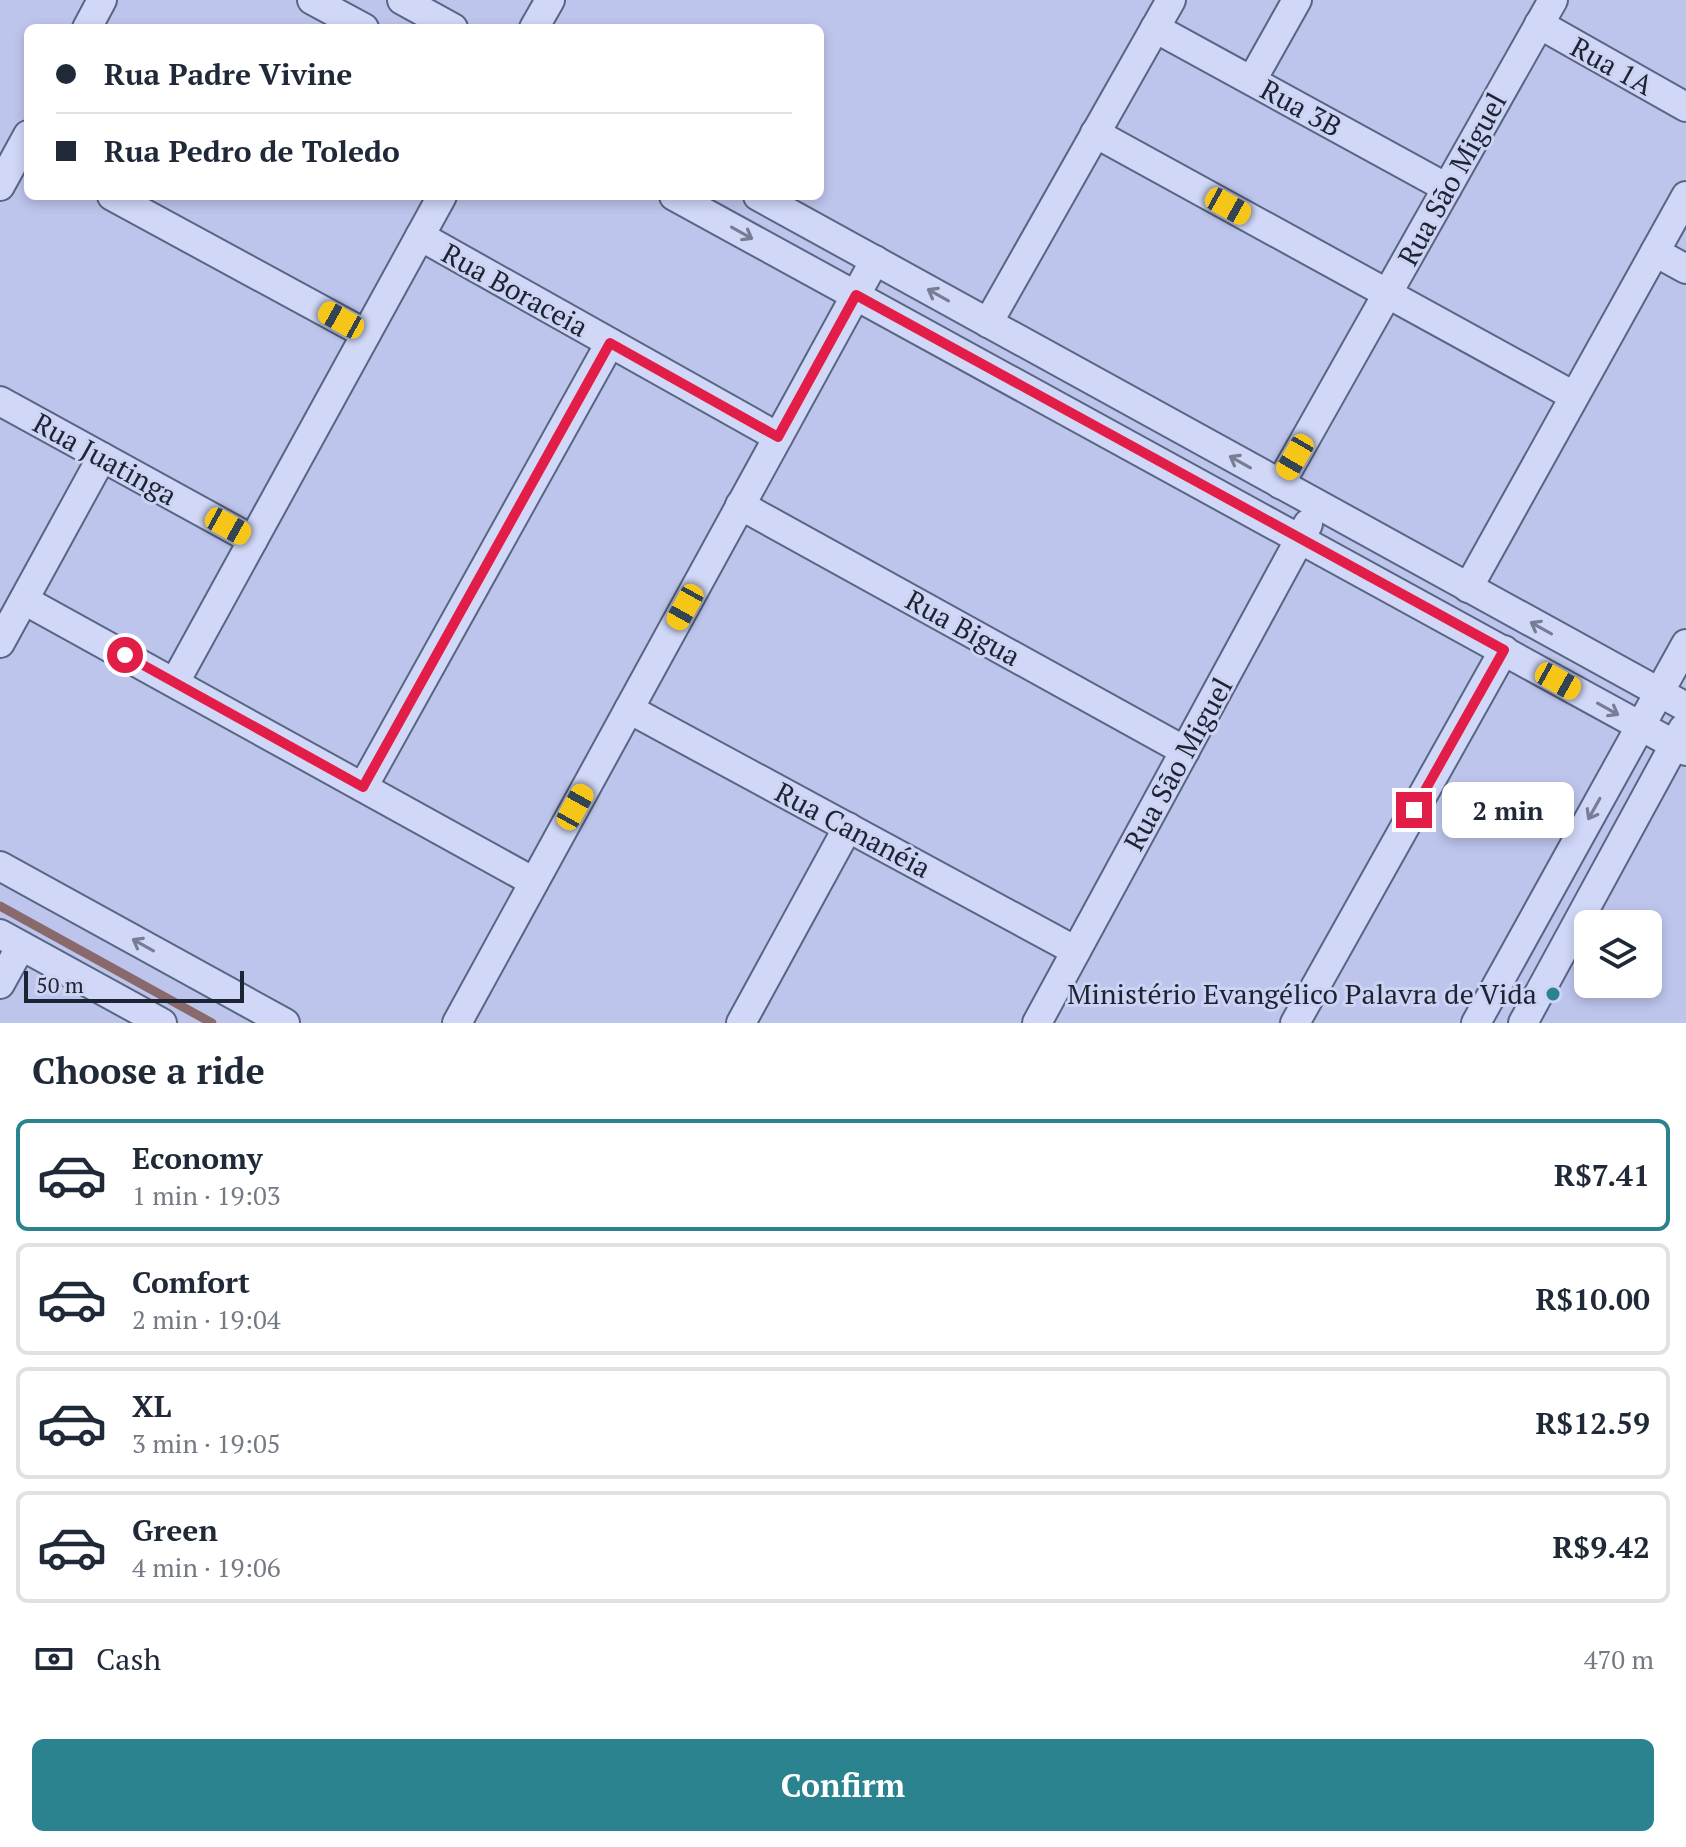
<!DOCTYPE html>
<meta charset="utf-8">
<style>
:root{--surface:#fff;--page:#f2f2f3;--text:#1f2937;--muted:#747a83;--line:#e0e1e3;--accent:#2a838f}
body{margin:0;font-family:"PT Serif",serif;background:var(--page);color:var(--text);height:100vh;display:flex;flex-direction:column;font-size:30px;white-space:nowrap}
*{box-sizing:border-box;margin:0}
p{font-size:26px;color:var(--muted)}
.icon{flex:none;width:44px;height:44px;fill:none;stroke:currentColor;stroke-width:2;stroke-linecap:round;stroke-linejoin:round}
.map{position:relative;height:1023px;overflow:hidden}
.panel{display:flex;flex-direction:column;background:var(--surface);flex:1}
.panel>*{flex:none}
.hud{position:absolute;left:24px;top:24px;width:800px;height:176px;border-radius:12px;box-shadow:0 4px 12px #0003;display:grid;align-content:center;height:176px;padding:0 32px;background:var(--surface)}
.fabs{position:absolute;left:1574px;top:910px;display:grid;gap:16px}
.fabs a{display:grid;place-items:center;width:88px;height:88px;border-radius:12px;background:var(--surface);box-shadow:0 4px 12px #0003;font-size:40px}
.scale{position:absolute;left:24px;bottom:20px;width:220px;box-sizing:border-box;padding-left:8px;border:4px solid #1c2433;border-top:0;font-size:22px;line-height:28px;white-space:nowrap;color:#1c2433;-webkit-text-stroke:6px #cdd3f3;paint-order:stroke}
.end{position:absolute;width:36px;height:36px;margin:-18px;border:10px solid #e11d48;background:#fff;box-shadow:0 0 0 4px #fff}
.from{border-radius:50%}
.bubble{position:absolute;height:56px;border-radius:12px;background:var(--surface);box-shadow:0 4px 12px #0003;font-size:26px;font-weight:800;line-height:56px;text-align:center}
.car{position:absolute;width:24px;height:48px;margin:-24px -12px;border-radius:10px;box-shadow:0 0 6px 2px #0007;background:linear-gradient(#f5c518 24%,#345 0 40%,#f5c518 0 76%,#345 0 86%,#f5c518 0)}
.hud b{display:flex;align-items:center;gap:28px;height:76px;font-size:30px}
.hud b+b{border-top:2px solid var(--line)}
.hud i{width:20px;height:20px;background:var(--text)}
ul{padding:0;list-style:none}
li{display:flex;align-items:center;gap:24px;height:112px;margin:0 16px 12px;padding:0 16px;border:4px solid var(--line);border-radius:12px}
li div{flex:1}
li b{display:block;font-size:30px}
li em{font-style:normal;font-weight:800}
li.current{border-color:var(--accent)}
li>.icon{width:72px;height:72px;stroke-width:1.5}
h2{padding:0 32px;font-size:36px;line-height:96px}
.pay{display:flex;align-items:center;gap:20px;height:88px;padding:0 32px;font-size:30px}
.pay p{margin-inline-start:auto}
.button{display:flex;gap:16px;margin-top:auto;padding:16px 32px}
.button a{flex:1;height:92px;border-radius:12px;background:var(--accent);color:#fff;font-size:32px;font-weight:800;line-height:92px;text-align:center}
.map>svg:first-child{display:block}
</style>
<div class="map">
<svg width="1686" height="1023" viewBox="0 0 1686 1023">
<rect width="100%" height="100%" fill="#bec5ec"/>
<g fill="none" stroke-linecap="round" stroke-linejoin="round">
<polyline stroke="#8a696d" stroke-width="9" points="0,906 212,1023"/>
<g stroke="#576683" stroke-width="32">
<g id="minor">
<polyline points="312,0 364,28"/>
<polyline points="402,0 453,28"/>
<polyline points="1539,24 1686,107"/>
<polyline points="87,28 102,0"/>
<polyline points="534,28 550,0"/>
<polyline points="1155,28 1447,188"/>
<polyline points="1252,80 1297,0"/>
<polyline points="1095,133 1574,396"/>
<polyline points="0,186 28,135"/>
<polyline points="112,196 366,334"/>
<polyline points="674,196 1686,751"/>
<polyline points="758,196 1686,707"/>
<polyline points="420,236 778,437"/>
<polyline points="1655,252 1686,269"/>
<polyline points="988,323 1171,0"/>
<polyline points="0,401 253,540"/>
<polyline points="1280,484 1553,0"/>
<polyline points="740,505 1185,751"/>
<polyline points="1468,588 1686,196"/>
<polyline points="24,600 534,882"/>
<polyline points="0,643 102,457"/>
<polyline points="175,682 442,196"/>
<polyline points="629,709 1076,951"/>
<polyline points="363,787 610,343"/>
<polyline points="0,866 285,1023"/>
<polyline points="0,934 162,1023"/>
<polyline points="0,984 21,946"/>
<polyline points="457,1023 875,260"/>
<polyline points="741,1023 848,827"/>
<polyline points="1037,1023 1308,524"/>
<polyline points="1295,1023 1504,650"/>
<polyline points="1476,1023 1686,644"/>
<polyline points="1523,1023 1683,729"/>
</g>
</g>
<use href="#minor" stroke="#d0d7f7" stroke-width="28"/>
</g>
<defs><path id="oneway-shaft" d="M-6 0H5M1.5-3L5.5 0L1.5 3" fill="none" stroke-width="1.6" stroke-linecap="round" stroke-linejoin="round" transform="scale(2)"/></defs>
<g stroke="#767e95">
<use href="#oneway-shaft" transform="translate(742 233) rotate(29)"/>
<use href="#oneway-shaft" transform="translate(938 295) rotate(-151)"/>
<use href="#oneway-shaft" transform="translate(1240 462) rotate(-151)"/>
<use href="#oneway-shaft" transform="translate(1541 628) rotate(-151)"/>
<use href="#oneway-shaft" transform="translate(1608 709) rotate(29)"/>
<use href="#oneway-shaft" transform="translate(1594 809) rotate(119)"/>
<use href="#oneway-shaft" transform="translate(143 945) rotate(-151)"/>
</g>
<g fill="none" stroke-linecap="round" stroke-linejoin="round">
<polyline stroke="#e11d48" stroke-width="10" points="125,655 363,787 610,343 778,437 856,295 1504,650 1414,810"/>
</g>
<circle fill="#2a838f" stroke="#cdd3f3" stroke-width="3" cx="1553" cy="994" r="8"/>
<g text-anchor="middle" stroke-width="6" stroke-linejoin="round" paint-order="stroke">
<g font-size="28" fill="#1c2433" stroke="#cdd3f3">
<text transform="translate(1612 66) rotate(29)" y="10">Rua 1A</text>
<text transform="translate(1301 108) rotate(29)" y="10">Rua 3B</text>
<text transform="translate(1452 179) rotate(-61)" y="10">Rua São Miguel</text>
<text transform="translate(515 290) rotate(29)" y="10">Rua Boraceia</text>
<text transform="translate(105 459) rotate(29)" y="10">Rua Juatinga</text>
<text transform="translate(963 628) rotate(29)" y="10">Rua Bigua</text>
<text transform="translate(1178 764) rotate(-61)" y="10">Rua São Miguel</text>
<text transform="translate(853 830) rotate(28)" y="10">Rua Cananéia</text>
</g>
<g font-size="28" fill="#1c2433" stroke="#cdd3f3" text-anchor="end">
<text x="1537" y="1004">Ministério Evangélico Palavra de Vida</text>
</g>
</g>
</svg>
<div class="fabs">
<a><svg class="icon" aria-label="layers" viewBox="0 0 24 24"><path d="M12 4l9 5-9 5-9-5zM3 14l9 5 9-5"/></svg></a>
</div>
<div class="scale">50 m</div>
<i class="end from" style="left:125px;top:655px"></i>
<i class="end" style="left:1414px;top:810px"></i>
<div class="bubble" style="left:1442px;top:782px;width:132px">2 min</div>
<i class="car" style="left:1228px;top:206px;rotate:119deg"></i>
<i class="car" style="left:341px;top:320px;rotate:299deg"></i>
<i class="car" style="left:1295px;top:457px;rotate:210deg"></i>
<i class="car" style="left:228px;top:526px;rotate:119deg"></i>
<i class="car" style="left:685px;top:607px;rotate:209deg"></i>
<i class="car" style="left:1558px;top:681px;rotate:119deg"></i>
<i class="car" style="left:575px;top:807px;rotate:29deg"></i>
<div class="hud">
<b><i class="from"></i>Rua Padre Vivine</b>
<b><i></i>Rua Pedro de Toledo</b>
</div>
</div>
<section class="panel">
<h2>Choose a ride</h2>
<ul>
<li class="current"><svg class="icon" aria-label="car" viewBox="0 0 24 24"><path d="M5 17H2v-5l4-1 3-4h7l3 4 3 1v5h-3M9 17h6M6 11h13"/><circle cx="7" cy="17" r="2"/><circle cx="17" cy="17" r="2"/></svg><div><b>Economy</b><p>1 min · 19:03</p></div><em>R$7.41</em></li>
<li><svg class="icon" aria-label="car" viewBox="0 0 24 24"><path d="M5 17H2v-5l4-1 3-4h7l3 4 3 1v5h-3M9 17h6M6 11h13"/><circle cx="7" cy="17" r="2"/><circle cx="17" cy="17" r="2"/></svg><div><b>Comfort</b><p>2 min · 19:04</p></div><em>R$10.00</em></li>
<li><svg class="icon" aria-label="car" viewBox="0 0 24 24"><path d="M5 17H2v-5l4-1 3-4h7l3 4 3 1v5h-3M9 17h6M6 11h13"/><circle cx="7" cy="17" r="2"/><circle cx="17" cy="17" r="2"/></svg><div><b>XL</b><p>3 min · 19:05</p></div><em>R$12.59</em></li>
<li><svg class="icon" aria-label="car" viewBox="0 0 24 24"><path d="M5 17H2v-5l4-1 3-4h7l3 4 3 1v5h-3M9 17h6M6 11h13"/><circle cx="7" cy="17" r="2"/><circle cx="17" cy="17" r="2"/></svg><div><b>Green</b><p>4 min · 19:06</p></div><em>R$9.42</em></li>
</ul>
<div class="pay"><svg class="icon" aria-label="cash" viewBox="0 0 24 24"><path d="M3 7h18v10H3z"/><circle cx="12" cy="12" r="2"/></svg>Cash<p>470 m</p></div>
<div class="button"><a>Confirm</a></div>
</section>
